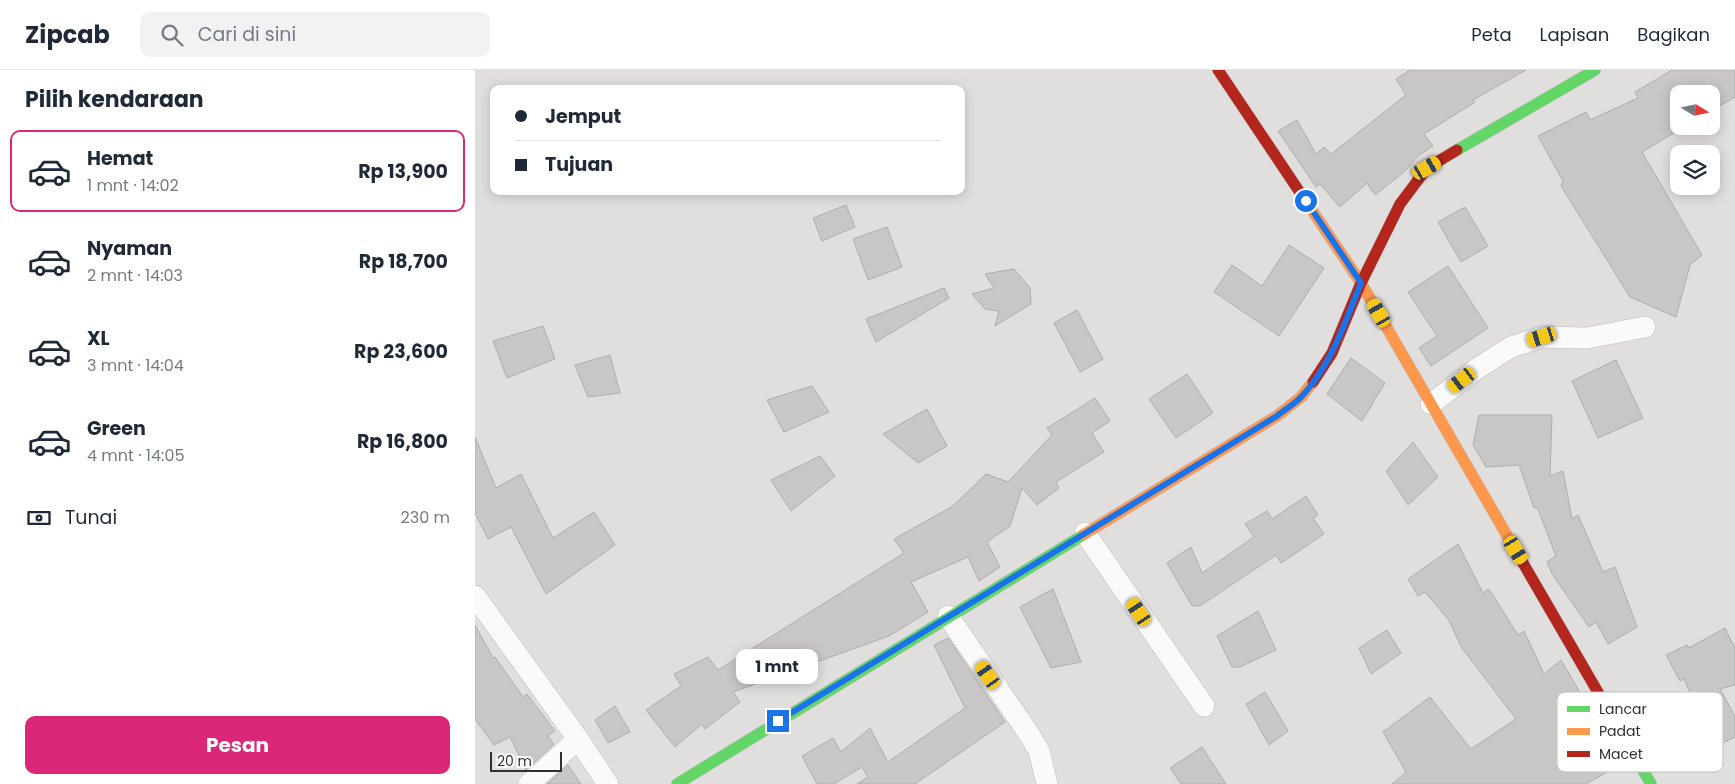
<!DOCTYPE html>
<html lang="id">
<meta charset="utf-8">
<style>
:root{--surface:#fff;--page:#f2f2f3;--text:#1f2937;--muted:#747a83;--line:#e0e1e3;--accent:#db2777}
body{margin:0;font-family:Poppins,sans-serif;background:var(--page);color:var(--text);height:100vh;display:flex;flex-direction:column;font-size:19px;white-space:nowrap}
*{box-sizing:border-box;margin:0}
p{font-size:16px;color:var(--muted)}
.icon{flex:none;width:28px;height:28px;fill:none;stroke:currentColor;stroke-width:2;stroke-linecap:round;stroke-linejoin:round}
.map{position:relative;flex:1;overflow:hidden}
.drawer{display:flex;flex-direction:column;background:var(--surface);width:475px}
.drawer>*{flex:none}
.banner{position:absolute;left:15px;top:15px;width:475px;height:110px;border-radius:10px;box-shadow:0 2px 12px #0003;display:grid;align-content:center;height:110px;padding:0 25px;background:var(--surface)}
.needle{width:32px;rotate:100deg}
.buttons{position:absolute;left:1195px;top:15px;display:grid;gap:10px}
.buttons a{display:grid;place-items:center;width:50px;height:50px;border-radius:10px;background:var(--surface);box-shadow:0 2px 12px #0003;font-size:25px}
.scale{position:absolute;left:15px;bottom:12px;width:72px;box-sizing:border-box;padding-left:5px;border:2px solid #312f2e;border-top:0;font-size:14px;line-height:18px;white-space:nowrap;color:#312f2e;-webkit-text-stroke:4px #fff;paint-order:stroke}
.end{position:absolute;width:22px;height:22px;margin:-11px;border:6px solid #1a73e8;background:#fff;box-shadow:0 0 0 2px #fff}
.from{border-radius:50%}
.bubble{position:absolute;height:35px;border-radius:10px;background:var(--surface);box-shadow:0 2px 12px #0003;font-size:16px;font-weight:700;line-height:35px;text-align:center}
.car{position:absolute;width:15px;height:30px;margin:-15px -8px;border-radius:6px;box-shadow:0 0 4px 1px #0007;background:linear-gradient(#f5c518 24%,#345 0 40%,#f5c518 0 76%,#345 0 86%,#f5c518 0)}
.banner b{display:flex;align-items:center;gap:18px;height:48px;font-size:19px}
.banner b+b{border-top:1px solid var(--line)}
.banner i{width:12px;height:12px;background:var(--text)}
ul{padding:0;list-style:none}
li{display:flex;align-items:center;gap:15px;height:82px;margin:0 10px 8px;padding:0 15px;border:2px solid transparent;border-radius:10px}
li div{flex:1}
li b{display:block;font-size:19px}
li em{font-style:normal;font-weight:700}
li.current{border-color:var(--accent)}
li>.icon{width:45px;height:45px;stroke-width:1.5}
h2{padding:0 25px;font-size:22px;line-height:60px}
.pay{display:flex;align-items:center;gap:12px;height:55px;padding:0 25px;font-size:19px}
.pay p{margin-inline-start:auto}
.button{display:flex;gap:10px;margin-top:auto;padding:10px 25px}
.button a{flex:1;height:58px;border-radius:10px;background:var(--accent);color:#fff;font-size:20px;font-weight:700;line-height:58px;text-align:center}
header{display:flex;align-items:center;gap:30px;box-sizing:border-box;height:70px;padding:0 25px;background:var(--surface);border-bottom:1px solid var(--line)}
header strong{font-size:24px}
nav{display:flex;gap:28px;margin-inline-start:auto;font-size:18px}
.search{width:350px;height:45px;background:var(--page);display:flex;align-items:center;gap:12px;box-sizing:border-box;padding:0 18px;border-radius:10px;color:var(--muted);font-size:19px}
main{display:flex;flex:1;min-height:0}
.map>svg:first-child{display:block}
</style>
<header>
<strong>Zipcab</strong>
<div class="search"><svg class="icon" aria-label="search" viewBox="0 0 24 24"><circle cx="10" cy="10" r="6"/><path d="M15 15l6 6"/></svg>Cari di sini</div>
<nav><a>Peta</a><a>Lapisan</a><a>Bagikan</a></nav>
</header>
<main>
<section class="drawer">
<h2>Pilih kendaraan</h2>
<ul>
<li class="current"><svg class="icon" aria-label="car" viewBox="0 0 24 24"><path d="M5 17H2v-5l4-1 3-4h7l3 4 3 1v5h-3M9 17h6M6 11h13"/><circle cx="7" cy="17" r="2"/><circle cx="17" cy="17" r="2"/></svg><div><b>Hemat</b><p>1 mnt · 14:02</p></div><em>Rp 13,900</em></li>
<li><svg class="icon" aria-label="car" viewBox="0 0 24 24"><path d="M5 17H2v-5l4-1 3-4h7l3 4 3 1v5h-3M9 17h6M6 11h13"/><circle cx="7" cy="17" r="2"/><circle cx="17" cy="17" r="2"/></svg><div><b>Nyaman</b><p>2 mnt · 14:03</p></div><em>Rp 18,700</em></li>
<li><svg class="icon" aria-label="car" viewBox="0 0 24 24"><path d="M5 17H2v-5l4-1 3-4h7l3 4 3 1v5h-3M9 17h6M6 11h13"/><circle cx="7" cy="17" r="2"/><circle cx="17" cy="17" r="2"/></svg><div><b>XL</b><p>3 mnt · 14:04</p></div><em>Rp 23,600</em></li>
<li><svg class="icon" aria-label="car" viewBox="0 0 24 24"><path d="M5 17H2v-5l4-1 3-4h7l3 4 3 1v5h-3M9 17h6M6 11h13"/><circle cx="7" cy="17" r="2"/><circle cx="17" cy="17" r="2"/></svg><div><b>Green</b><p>4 mnt · 14:05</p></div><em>Rp 16,800</em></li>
</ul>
<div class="pay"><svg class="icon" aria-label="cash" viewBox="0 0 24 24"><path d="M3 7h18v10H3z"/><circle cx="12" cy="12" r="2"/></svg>Tunai<p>230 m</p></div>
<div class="button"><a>Pesan</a></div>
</section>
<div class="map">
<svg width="1260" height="714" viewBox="0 0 1260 714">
<rect width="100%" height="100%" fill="#e1dfde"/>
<g fill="#c8c7c6" stroke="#aeadac">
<polygon points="935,0 1051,0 998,30 1000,32 949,64 958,76 944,85 929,102 900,125 892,113 865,137 845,114 841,117 803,61 822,50 841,84 849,77 856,84 931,25 921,9"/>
<polygon points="1197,0 1260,0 1260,27 1236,41 1236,24 1204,24 1204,56 1210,56 1167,82 1227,185 1215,195 1201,247 1155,227 1086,116 1088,111 1063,66 1111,42 1115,50 1163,28 1160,22"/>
<polygon points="371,135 380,157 347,171 338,148"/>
<polygon points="990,137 1013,176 986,192 963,152"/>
<polygon points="412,157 427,197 393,210 378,169"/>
<polygon points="814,175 849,198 804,266 739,222 757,195 787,216"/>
<polygon points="973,196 1013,258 956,296 944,278 962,266 933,222"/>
<polygon points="539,199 555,218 556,234 520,256 524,241 510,239 497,224 519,218 510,204"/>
<polygon points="469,218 474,228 401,272 391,249"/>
<polygon points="602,240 628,289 605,302 579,253"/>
<polygon points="68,256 80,289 32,308 18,271"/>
<polygon points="135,285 145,323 113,327 100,295"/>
<polygon points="876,288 910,313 887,351 852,324"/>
<polygon points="1141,290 1168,348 1123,368 1097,311"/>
<polygon points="712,304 738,343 701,368 674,329"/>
<polygon points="337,316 354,342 309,362 292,330"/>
<polygon points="620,328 635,351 617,363 629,382 581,412 584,418 562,435 547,418 535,456 512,472 525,497 504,511 493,487 436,512 453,542 414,566 258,622 265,632 230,659 227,654 200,677 171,640 206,616 199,604 233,587 243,600 429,483 419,469 478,436 511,404 533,412 577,365 572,358"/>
<polygon points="452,339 472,376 443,393 408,364"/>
<polygon points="1004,345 1077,345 1075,406 1088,401 1097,449 1103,445 1128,502 1140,497 1162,557 1133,574 1121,552 1114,557 1077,504 1072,492 1081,486 1062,437 1059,438 1044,395 1011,397 998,375"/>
<polygon points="0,367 21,418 46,404 78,468 119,442 140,475 71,524 36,457 13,469 0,443"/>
<polygon points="938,372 963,407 933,435 911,401"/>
<polygon points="345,386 360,406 316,441 296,410"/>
<polygon points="831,426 843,445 838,448 849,464 806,493 801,485 725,536 717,536 692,493 716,477 727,503 779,467 770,454 792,441 797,449"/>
<polygon points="983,474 1008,523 1014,519 1043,565 1049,561 1069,604 1086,590 1107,626 1086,644 1115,689 1125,682 1134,701 1111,714 917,714 931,702 908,662 955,627 996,679 1041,649 987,578 973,549 950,522 943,526 933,509"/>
<polygon points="578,519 606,592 576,598 545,537"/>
<polygon points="783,541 801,580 765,597 757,597 742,566"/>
<polygon points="0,555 18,588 20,587 48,627 52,624 80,661 73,666 79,674 51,700 35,667 19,675 0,649"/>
<polygon points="1250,558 1260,578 1260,615 1245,619 1260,646 1260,667 1239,677 1209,609 1205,611 1191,585 1212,575 1214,578"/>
<polygon points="912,560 926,583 896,604 884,578"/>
<polygon points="473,568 530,652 440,714 382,714 393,707 387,697 359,714 342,714 327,686 358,668 366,682 395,658 413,692 490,638 459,575"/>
<polygon points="790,622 813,661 794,675 771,634"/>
<polygon points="140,636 155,662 133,673 120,650"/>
<polygon points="727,677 751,714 706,714 695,698"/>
<polygon points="93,695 106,714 72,714"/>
</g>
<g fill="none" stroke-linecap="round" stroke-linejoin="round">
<g stroke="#bcbbbb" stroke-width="22">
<g id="street">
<polyline points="956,334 1003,298 1036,277 1067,267 1112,268 1170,257"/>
<polyline points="610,463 729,636"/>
<polyline points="0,526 103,669 133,714"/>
<polyline points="473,546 554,664 564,681 572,714"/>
<polyline points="54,714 103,669"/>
</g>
</g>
<g stroke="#bcbbbb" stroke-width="12">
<g id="fast">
<polyline points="982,80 1120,0"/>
<polyline points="1124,624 1176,714"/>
<polyline points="202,714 608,465"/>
</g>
</g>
<g stroke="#bcbbbb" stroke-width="12">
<g id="slow">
<polyline points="832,133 886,213 1048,493"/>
<polyline points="608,465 802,346 826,327 838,312"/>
</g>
</g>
<g stroke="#bcbbbb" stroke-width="12">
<g id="jam">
<polyline points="743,0 832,133"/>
<polyline points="838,312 857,283 886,213 925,134 952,98 982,80"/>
<polyline points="1048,493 1124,624"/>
</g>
</g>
<use href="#street" stroke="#fafafa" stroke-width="21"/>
<use href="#fast" stroke="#63d668" stroke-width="11"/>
<use href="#slow" stroke="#ff974d" stroke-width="11"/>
<use href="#jam" stroke="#b3261e" stroke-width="11"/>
</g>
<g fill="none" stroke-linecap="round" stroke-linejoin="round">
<path stroke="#1a73e8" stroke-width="6" d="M303 651 802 346C810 339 820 334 827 326 857 294 870 252 886 213L831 131"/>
</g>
<rect x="1082" y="622" width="166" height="80" rx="8" fill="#fff" stroke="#c1c1c0" stroke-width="1"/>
<rect x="1092" y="636" width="23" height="6" fill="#63d668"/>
<rect x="1092" y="658" width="23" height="7" fill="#ff974d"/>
<rect x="1092" y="681" width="23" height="6" fill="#b3261e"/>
<g font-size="14" fill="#312f2e">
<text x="1124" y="644">Lancar</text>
<text x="1124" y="666">Padat</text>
<text x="1124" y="689">Macet</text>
</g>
</svg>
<div class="buttons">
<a><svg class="needle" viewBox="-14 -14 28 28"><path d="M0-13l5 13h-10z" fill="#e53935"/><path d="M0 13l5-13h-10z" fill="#747a83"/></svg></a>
<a><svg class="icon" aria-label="layers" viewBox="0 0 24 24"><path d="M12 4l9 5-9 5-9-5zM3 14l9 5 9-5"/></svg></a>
</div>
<div class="scale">20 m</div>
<i class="end from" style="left:831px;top:131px"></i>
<i class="end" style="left:303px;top:651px"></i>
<div class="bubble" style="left:261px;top:579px;width:82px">1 mnt</div>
<i class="car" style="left:952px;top:98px;rotate:60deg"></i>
<i class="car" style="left:904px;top:243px;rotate:330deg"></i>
<i class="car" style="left:1067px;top:267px;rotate:253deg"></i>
<i class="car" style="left:987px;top:310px;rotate:232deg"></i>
<i class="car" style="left:1041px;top:480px;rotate:149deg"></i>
<i class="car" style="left:664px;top:542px;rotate:326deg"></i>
<i class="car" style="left:513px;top:605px;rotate:325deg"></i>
<div class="banner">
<b><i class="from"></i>Jemput</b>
<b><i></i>Tujuan</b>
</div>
</div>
</main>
